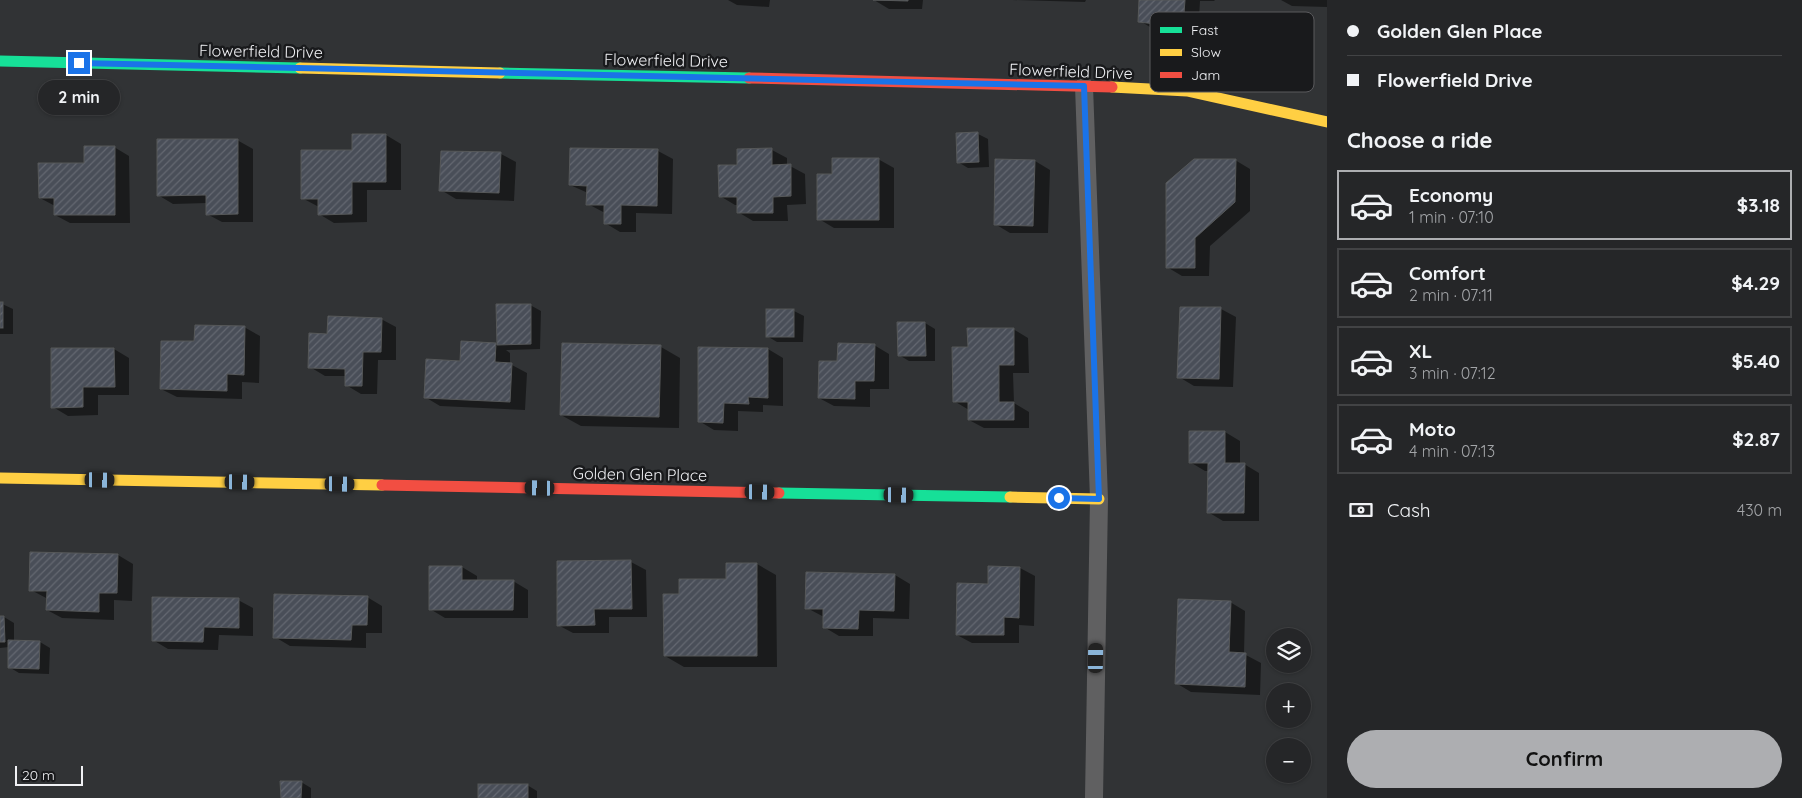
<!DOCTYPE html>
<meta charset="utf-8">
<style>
:root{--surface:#252628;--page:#2d2e30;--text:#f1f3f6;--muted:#a3a5a8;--line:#424345;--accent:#adaeb1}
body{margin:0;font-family:Quicksand,sans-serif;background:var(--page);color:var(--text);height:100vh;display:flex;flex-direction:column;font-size:19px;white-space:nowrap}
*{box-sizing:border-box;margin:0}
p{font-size:16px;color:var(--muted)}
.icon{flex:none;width:28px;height:28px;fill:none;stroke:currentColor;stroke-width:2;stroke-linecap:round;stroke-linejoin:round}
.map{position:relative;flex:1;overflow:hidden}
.sheet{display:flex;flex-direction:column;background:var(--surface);width:475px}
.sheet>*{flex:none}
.top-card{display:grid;align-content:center;height:110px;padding:0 20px;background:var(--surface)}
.buttons{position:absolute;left:1266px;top:628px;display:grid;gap:10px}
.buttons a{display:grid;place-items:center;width:45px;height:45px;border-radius:50%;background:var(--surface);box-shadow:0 1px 4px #0004,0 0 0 1px var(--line);font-size:25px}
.scale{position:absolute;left:15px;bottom:12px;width:68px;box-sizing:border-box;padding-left:5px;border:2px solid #f0f1f4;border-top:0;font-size:14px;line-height:18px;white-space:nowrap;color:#f0f1f4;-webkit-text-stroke:4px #191a1c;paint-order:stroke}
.end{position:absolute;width:22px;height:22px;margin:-11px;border:6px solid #1a73e8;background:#fff;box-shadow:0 0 0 2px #fff}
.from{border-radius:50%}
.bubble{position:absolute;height:35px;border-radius:18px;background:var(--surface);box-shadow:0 1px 4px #0004,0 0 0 1px var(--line);font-size:16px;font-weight:800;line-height:35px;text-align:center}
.car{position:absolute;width:15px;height:30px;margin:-15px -8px;border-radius:6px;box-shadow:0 0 4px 1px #0007;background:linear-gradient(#222 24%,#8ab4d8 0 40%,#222 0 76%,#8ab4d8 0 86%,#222 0)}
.top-card b{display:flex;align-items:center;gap:18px;height:48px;font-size:19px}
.top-card b+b{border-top:1px solid var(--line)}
.top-card i{width:12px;height:12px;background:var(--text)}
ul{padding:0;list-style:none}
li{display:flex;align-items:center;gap:15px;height:70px;margin:0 10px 8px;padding:0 10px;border:2px solid var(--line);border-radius:0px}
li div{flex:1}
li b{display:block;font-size:19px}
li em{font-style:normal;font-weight:800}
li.current{border-color:var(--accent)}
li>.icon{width:45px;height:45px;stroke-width:1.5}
h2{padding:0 20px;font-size:22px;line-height:60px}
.pay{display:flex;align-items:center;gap:12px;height:55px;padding:0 20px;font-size:19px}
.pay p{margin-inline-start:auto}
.action{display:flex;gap:10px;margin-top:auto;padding:10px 20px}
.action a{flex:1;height:58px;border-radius:30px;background:var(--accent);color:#111;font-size:20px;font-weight:800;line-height:58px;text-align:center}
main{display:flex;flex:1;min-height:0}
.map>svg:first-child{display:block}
</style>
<main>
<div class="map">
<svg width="1327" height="798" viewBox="0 0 1327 798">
<defs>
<pattern id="building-hatch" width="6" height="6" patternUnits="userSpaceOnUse" patternTransform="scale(1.25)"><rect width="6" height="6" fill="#494e58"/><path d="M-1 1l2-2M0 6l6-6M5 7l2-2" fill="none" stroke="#646871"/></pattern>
</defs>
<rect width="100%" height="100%" fill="#313335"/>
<g fill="#0007">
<polygon points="728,0 770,0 769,7 737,5"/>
<polygon points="874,0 923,0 922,9 889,9"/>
<polygon points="1012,0 1086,0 1085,2"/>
<polygon points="1140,0 1215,0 1214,1 1200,1 1198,34 1155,30 1140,21"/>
<polygon points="1281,0 1327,0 1327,7 1292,6"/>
<polygon points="978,134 988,139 989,167 968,168 958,162"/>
<polygon points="386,135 401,144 401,190 367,190 367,222 334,223 319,214 319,207 302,198 353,151"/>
<polygon points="237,140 253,149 253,222 222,222 207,214 207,203 173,204 158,195"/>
<polygon points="114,147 129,156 130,223 70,223 55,215 55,206 40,198 86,165"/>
<polygon points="738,150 772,150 787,158 787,166 790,166 805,174 806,204 787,205 788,221 753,221 738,212 738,205 735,205 720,196 738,166"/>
<polygon points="658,151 673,159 672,214 636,213 636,232 620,232 605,223 605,213 588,204 588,193 570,185"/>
<polygon points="443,152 501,154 516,162 514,201 456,199 441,190"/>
<polygon points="878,159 894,168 894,228 834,228 819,219"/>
<polygon points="1235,160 1250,169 1250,211 1210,246 1209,276 1182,276 1167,267"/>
<polygon points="1035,161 1050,170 1048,233 1010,233 995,224"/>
<polygon points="0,303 13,309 13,334 0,334"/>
<polygon points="530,305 541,311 540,349 506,350 510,353 510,364 527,373 525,410 440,406 425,397 462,362 495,344 498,345 497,306"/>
<polygon points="1181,308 1221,309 1236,317 1233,387 1194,386 1179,377"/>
<polygon points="794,311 804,316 803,342 777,342 767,336"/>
<polygon points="381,319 396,327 396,360 378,360 377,394 361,394 346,385 346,376 325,376 310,367 328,335"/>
<polygon points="925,323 935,329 935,361 909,361 899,355"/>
<polygon points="244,327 260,336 259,383 242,382 242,399 177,397 161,389 196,343"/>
<polygon points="1013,329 1028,338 1029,373 1013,373 1014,403 1029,412 1029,428 984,428 969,420 969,410 954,401 969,348"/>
<polygon points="874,345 889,354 889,389 870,389 870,407 834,406 819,398 838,363"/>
<polygon points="661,347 680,358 679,428 581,426 561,415"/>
<polygon points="700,348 768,349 783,358 783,406 763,405 763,412 738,411 738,431 714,430 699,421"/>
<polygon points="114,349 129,358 129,395 98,395 98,415 68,416 53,407 52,350"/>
<polygon points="1191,432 1225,432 1240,441 1240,464 1244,464 1259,473 1259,521 1223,521 1208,512 1209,471 1205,471 1190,462"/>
<polygon points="118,555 133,564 132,601 114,600 114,620 62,618 47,610 48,599 31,590"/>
<polygon points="558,562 631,562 646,570 647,617 609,617 609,633 573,633 558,625"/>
<polygon points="757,564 776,575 777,667 684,667 665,656 680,596 727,580"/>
<polygon points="430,567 462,567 477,576 477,581 513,581 528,590 528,618 445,618 430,609"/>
<polygon points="1020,568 1035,576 1034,626 1019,625 1019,643 972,643 957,635 990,585"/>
<polygon points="895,575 910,584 909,619 873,618 873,636 839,636 824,627 824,617 807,608"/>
<polygon points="367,597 382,606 382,633 366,633 366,648 290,646 275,637"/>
<polygon points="238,600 253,608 253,636 219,635 218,650 168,649 153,640"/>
<polygon points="1230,602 1245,611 1244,654 1261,663 1260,695 1191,692 1176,683"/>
<polygon points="0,617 4,617 14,623 14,642 40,642 50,648 49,674 19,673 9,667 9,647 0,648"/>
<polygon points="301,782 311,788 311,798 282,798"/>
<polygon points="527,785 537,791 537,798 479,798"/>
</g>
<g fill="url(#building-hatch)" stroke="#565859">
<polygon points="873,0 908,0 908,1"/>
<polygon points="1139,0 1185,0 1183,27 1138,22"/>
<polygon points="978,132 979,162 957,163 956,133"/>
<polygon points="352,134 386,134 386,182 352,182 352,214 318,215 318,199 301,199 301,150 352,150"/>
<polygon points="157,139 238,139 238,214 206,215 206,195 157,196"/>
<polygon points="84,146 115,146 115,215 54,215 54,198 39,198 38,163 84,163"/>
<polygon points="570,148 658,149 657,206 621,205 621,224 604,224 604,205 586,205 587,186 569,185"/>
<polygon points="772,148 772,165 791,164 791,196 773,197 773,213 737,213 737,197 719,197 718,165 737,165 737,149"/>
<polygon points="441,151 501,152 499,193 439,191"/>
<polygon points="832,158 879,158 879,220 817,220 817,174 832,174"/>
<polygon points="995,159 1035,160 1033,226 994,225"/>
<polygon points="1194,159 1236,159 1235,202 1195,238 1195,268 1166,268 1166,183"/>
<rect x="0" y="302" width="3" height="26"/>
<polygon points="496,304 531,304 531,344 497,345"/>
<polygon points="1180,307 1221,307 1219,379 1177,378"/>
<rect x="766" y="309" width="28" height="28"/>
<polygon points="328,316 382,318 381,352 363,352 362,386 345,386 345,369 308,368 309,333 327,334"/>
<polygon points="897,322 925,322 926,356 898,356"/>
<polygon points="195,325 245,326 244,375 227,374 227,391 160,389 161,341 194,341"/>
<polygon points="967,328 1014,328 1014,365 999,365 999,402 1014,402 1014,420 968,420 968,402 953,402 952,347 968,347"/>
<polygon points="461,341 496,343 495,362 512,363 510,402 424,398 426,359 460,361"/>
<polygon points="562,343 661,345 659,417 560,415"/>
<polygon points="838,343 875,344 874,381 855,381 855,399 818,398 819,361 837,361"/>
<polygon points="698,347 768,348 768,398 748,397 749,404 724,403 723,423 698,422"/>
<polygon points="51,348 114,348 115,387 83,387 83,407 51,408"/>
<polygon points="1189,431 1225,431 1225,463 1245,463 1244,513 1207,513 1208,463 1189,463"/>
<polygon points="30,552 118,554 117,593 99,593 99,612 46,610 47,591 29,591"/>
<polygon points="631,560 632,609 594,609 595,625 557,626 557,561"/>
<polygon points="726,563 757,563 757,656 664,656 663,594 679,594 679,579 726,579"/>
<polygon points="429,566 462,566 462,580 514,580 513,610 429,610"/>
<polygon points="988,566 1020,567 1019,618 1004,617 1004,635 956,635 957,583 988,584"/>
<polygon points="806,572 895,574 894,611 859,610 858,629 823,628 823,609 805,609"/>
<polygon points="274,594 368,596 367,625 352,625 351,640 273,638"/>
<polygon points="152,597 239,598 239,628 204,627 203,642 152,641"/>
<polygon points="1178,599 1231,601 1229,652 1246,653 1245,687 1175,684"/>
<polygon points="0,616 4,616 5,642 0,642"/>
<polygon points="8,640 40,641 39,669 8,668"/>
<polygon points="280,781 302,781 301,798 281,798"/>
<rect x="478" y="784" width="50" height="14"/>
</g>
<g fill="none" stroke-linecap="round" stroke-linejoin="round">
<polyline stroke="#606061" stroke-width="18" points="1084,86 1099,499 1094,798"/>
<g stroke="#16e098" stroke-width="11">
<polyline points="0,61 300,68"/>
<polyline points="500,73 749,78"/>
<polyline points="779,493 1010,497"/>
</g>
<g stroke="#ffcf43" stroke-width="11">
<polyline points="300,68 500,73"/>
<polyline points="1112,87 1187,91 1327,122"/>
<polyline points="0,478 382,485"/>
<polyline points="1010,497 1099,499"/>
</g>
<g stroke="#f24e42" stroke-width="11">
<polyline points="749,78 1112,87"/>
<polyline points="382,485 779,493"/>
</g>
</g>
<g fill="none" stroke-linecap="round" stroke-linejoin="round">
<polyline stroke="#1a73e8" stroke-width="6" points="79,63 1084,86 1099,499 1059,498"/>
</g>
<g text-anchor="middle" stroke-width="5" stroke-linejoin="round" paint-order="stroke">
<g font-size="16" fill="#f0f1f4" stroke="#191a1c">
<text transform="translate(261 51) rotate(1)" y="6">Flowerfield Drive</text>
<text transform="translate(666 60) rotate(1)" y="6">Flowerfield Drive</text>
<text transform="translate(1071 71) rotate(2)" y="6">Flowerfield Drive</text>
<text transform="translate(640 474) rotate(1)" y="6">Golden Glen Place</text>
</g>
</g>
<rect x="1150" y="12" width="164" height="80" rx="8" fill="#191a1c" stroke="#5a5a5d" stroke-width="1"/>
<rect x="1160" y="27" width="22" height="6" fill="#16e098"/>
<rect x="1160" y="49" width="22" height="7" fill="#ffcf43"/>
<rect x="1160" y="72" width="22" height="6" fill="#f24e42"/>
<g font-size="14" fill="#f0f1f4">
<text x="1191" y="35">Fast</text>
<text x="1191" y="57">Slow</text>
<text x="1191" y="80">Jam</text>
</g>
</svg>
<div class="buttons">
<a><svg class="icon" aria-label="layers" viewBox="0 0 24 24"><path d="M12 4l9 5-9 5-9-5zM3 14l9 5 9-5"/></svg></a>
<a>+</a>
<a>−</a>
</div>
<div class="scale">20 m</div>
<i class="end from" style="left:1059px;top:498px"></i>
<i class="end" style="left:79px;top:63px"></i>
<div class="bubble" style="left:38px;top:80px;width:82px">2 min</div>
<i class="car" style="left:100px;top:480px;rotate:91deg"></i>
<i class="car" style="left:240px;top:482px;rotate:91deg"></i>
<i class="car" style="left:340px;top:484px;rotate:91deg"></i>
<i class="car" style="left:540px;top:488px;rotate:271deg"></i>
<i class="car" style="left:760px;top:492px;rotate:91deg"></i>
<i class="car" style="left:899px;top:495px;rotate:91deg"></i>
<i class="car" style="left:1096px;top:658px;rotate:1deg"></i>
</div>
<section class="sheet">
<div class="top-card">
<b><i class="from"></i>Golden Glen Place</b>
<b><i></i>Flowerfield Drive</b>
</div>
<h2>Choose a ride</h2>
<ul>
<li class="current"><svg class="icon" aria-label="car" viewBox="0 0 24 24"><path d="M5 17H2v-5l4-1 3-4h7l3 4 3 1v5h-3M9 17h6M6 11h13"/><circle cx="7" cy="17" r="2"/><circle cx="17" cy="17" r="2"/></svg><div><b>Economy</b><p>1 min · 07:10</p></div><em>$3.18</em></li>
<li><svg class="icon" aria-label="car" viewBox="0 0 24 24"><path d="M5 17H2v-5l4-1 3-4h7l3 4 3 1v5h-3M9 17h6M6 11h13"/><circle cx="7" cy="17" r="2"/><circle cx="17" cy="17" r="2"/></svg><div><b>Comfort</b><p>2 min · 07:11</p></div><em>$4.29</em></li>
<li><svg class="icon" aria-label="car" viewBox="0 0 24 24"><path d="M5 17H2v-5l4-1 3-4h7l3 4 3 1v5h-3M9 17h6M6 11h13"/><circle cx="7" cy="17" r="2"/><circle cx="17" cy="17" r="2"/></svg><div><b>XL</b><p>3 min · 07:12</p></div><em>$5.40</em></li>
<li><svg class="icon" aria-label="car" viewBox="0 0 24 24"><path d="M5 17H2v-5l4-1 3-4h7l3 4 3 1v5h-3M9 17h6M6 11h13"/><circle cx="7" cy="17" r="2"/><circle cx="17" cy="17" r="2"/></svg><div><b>Moto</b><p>4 min · 07:13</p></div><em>$2.87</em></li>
</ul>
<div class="pay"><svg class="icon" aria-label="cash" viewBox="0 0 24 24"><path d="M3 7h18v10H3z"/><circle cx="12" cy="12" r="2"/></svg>Cash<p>430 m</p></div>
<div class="action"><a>Confirm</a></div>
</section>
</main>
